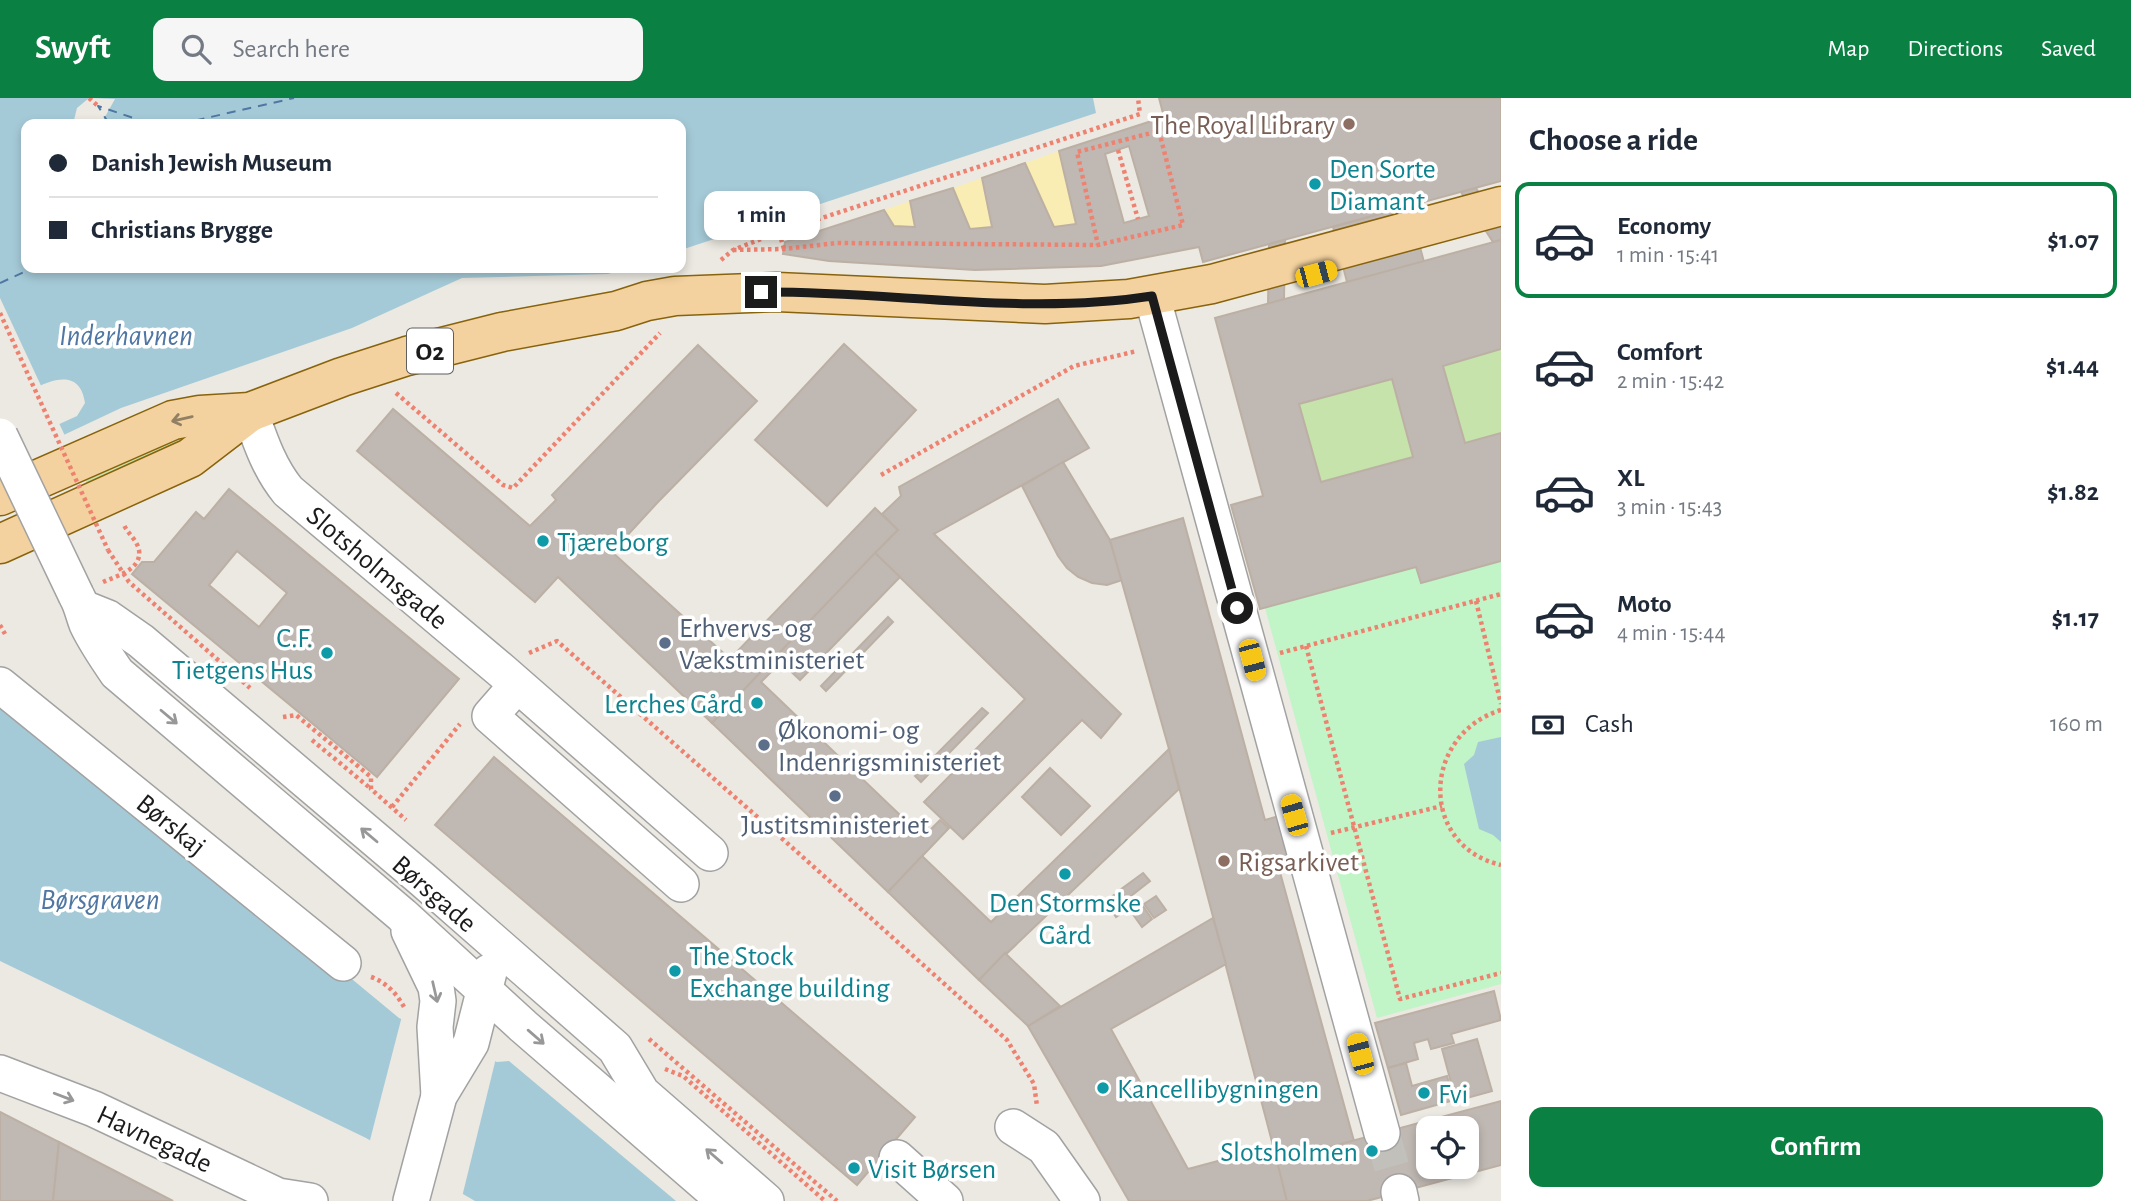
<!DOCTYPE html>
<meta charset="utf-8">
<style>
:root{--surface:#fff;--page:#f6f6f7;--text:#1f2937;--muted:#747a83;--line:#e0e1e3;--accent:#0b8043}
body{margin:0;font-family:"Alegreya Sans",sans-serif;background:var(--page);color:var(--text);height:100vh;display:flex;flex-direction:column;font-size:26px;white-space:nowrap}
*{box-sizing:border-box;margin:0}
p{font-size:23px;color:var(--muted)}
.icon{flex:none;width:38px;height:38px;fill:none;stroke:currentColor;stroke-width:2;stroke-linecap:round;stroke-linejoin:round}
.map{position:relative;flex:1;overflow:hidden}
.panel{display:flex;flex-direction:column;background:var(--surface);width:630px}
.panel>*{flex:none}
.guide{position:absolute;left:21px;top:21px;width:665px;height:154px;border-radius:14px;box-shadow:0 4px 10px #0003;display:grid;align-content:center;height:154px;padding:0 28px;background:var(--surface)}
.tools{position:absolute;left:1416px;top:1018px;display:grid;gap:14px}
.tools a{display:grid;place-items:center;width:63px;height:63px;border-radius:14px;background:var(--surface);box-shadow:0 4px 10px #0003;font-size:35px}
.end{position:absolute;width:32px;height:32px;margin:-16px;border:9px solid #1b1b1b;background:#fff;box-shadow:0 0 0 4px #fff}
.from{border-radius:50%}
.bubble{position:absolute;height:49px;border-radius:14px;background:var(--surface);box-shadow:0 4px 10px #0003;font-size:23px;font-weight:600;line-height:49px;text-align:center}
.car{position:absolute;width:21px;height:42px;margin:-21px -10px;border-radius:9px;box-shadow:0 0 5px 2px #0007;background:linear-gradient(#f5c518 24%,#345 0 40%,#f5c518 0 76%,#345 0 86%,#f5c518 0)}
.guide b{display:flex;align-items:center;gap:24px;height:66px;font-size:26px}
.guide b+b{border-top:2px solid var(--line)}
.guide i{width:18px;height:18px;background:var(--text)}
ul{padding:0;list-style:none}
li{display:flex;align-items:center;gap:21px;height:116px;margin:0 14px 10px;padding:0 14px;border:4px solid transparent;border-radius:14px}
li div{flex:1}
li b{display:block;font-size:26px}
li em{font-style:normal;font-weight:600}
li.on{border-color:var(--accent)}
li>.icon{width:63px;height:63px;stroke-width:1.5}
h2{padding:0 28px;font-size:32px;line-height:84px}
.pay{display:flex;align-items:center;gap:18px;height:77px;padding:0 28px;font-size:26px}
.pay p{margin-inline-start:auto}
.action{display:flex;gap:14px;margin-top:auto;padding:14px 28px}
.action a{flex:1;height:80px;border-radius:14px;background:var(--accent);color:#fff;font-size:28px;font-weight:600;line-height:80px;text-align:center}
header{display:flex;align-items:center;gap:42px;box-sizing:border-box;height:98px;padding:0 35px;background:var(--accent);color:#fff}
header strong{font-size:33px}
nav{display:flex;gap:38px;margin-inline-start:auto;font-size:24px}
.search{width:490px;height:63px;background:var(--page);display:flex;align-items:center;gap:18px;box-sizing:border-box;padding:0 24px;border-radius:14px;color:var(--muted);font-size:26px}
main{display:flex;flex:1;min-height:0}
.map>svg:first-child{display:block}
</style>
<header>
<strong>Swyft</strong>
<div class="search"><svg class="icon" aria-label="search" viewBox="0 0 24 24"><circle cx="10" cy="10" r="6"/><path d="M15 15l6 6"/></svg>Search here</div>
<nav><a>Map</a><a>Directions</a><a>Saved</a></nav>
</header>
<main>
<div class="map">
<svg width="1501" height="1103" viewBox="0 0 1501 1103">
<rect width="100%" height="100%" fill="#ece9e2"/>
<g fill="#c5e3ab">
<polygon points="1501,251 1501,335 1465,345 1443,268"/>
<polygon points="1392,281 1413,359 1321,384 1299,306"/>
<polygon points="194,325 201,338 90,392 81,372"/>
</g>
<g fill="#f9edb3">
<polygon points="1059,53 1076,126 1054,129 1025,65"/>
<polygon points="982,80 992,129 970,131 953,90"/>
<polygon points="910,103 915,129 894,128 884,112"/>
</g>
<polygon fill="#c1f4c6" points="1501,463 1501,886 1377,920 1265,510 1416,469 1421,485"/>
<g fill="#a5cad7">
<path d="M0 0H1093L1096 15 681 152V26H26V170H627L608 176 462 180 352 230 121 310 0 367V353L77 318 85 305C78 256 25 297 0 309Z"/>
<polygon points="0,590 399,920 497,964 509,963 676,1103 475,1103 366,1040 0,863"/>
<polygon points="1501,639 1501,744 1493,737 1479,731 1464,666 1474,657 1478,644"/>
</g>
<g fill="#ece9e2">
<polygon points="89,0 115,1 101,26 73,26 77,10"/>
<polygon points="0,200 43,292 0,312"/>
<polygon points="58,323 66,340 0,371 0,350"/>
<polygon points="402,918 496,960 462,1099 369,1046"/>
</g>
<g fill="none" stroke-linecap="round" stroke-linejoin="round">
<g stroke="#5077a3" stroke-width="2" stroke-dasharray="9 7" stroke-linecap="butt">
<polyline points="109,26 98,8 151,26"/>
<polyline points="180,26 294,0"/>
<polyline points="0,185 33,170"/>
</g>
</g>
<g fill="#c0b8b2" stroke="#bcb0a5" stroke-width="2" fill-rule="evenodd">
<path d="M1159 0H1501V83L1203 164 1199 149 1101 168 975 172 829 163 783 156 785 144 884 112 894 128 915 129 910 103 953 90 970 131 992 129 982 80 1025 65 1054 129 1076 126 1059 53 1164 19ZM1129 48 1149 118 1124 125 1105 56Z"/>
<polygon points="1476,90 1501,130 1501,142 1493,144 1461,94"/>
<polygon points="1409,108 1424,164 1347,184 1333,129"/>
<polygon points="1285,142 1284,201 1268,206 1269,146"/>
<path d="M1501 142V251L1443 268 1465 345 1501 335V463L1421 485 1416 469 1260 511 1231 407 1263 398 1215 220ZM1392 281 1413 359 1321 384 1299 306Z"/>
<polygon points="844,246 916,312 827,408 755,342"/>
<polygon points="698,247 757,303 658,404 612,454 730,561 875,410 898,432 712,625 558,479 535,504 357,353 393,311 530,428 556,402 552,397"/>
<polygon points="1058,301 1089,350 934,436 1121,616 1101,640 1082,622 963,741 924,704 1025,601 875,455 898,432 882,416 901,398 899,389"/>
<polygon points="1063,364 1110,442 1122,482 1107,487 1092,485 1078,479 1067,470 1058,458 1022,388"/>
<path d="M229 391 459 581 377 679 132 476 142 464H154L196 414 204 421ZM237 453 287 495 259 529 209 487Z"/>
<polygon points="1183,420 1265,722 1279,718 1290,762 1278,767 1354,1043 1277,1063 1169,651 1110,442"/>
<polygon points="875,455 900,479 800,582 781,564 761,584 923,739 940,722 949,730 888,794 712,625"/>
<polygon points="888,519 893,524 826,593 821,588"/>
<polygon points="982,610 988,615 921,684 915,678"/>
<polygon points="1169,651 1179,691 979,882 888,794 922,758 991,824"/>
<polygon points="494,659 915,1019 857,1087 435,727"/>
<polygon points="1050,670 1090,708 1061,737 1022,699"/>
<polygon points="1143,775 1150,783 1127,801 1120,792"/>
<polygon points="1114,797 1125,813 1116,819 1106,803"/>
<polygon points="1156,798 1166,812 1154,820 1144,806"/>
<polygon points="1143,808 1152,821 1142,829 1132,815"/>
<polygon points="1213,820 1226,866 1111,931 1188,1071 1274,1048 1287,1103 1129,1103 1028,928"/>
<polygon points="1005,855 1060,908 1028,928 979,882"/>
<polygon points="1494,893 1501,922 1451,936 1454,945 1431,951 1428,941 1414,945 1418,961 1388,970 1375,925"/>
<polygon points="1477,941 1492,993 1456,1003 1442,951"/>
<polygon points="1406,965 1412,988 1447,978 1454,1002 1401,1017 1388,970"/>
<path d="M1501 1003V1067L1367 1103H1287L1277 1063ZM1428 1031H1466V1069H1428Z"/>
<polygon points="0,1014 59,1044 53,1103 0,1103"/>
<polygon points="59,1044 173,1103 53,1103"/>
</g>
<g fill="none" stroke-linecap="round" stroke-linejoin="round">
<polyline stroke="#c2c0ba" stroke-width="35" stroke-dasharray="35 18" stroke-linecap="butt" points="1382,1035 1399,1094"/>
<g stroke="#a2a2a2" stroke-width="38">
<g id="minor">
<polyline points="1152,198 1382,1035"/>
<path d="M250 314C260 342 269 370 288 393L503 574 710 755"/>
<path d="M77 499C82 508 83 516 87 526 95 543 106 559 117 575L402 817 523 928 725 1103"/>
<polyline points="83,510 108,520 141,543 423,782 615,950 642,995 766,1103"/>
<polyline points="0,587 343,865"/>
<polyline points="517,587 490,618 681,786"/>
<polyline points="409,833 436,889 438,903 435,929 439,998"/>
<polyline points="0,975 94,1011 278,1098 310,1103"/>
<polyline points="1013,1029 1044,1049 1082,1103"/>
<polyline points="897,1060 945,1103"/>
<polyline points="1399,1094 1401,1103"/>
<polyline points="411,1103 439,998 471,945 489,874"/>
</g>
</g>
<g stroke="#88630b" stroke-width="41">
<g id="major">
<polyline points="0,398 173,322 200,317 250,314 342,279 407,258 502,234 616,213 647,203 675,198 777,194 1045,206 1129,201 1212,186 1501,108"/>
<polyline points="0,446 190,360 250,314"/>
</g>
</g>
<g stroke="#ee8271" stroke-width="4.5" stroke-dasharray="3.5 3.5" stroke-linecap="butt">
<polyline points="89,0 98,8"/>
<polyline points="1118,52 1138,121"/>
<polyline points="779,134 784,151"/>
<polyline points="733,152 784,151 837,145 1098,147 1183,127 1159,33 1077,54 1098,147"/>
<polyline points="721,162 733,152 779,134 1140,16 1138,0"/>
<polyline points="396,295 503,387 513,390 660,235"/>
<polyline points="881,377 1074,268 1137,253"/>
<polyline points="108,452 129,484 250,590"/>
<path d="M103 484C116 478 142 472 139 452 137 442 128 436 124 427"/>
<polyline points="1476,503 1501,606"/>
<polyline points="0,527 5,536"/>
<polyline points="1306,548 1400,901 1501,875"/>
<polyline points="529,555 557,543 786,744 1007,942 1034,986 1037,1008"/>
<polyline points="1280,555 1501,496"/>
<path d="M1501 612C1421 637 1419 748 1501 767"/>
<polyline points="283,619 296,617 371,679 371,691 406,722"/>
<polyline points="312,642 370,690"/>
<polyline points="392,709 460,626"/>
<polyline points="1331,735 1442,708"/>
<path d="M371 879C386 884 397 896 404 909"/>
<polyline points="649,941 837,1103"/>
<polyline points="665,971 683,978 825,1103"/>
</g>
<use href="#minor" stroke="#fff" stroke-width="35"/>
<use href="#major" stroke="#f4d29f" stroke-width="38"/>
<g stroke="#a2a2a2" stroke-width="38" stroke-linecap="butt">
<polyline id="minor-bridge" points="0,338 76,497"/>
</g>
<polyline stroke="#ee8271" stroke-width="4.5" stroke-dasharray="3.5 3.5" stroke-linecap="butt" points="0,215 108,452"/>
<use href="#minor-bridge" stroke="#fff" stroke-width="35"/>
</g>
<defs><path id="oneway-shaft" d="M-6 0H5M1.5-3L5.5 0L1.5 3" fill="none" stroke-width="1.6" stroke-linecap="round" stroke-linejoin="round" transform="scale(1.75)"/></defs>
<use stroke="#928064" href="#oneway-shaft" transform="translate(182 321) rotate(167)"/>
<g stroke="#989898">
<use href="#oneway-shaft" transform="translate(169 619) rotate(40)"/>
<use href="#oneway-shaft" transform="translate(369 737) rotate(-140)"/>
<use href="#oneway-shaft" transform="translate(435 894) rotate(77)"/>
<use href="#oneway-shaft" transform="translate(536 939) rotate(41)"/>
<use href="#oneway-shaft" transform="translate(64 999) rotate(21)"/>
<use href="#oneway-shaft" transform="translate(714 1058) rotate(-139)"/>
</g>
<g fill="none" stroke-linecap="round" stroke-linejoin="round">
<path stroke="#1b1b1b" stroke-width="9" d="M761 194C892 193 1023 218 1152 198L1237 510"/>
</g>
<g fill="#8d6e63" stroke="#fff" stroke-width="2.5">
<circle cx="1349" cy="26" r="7"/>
<circle cx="1224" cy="763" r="7"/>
</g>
<g fill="#0f9aa8" stroke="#fff" stroke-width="2.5">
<circle cx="1315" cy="86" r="7"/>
<circle cx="543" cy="443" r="7"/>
<circle cx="327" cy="555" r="7"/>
<circle cx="757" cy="605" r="7"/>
<circle cx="1065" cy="776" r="7"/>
<circle cx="675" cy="873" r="7"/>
<circle cx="1103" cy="990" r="7"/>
<circle cx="1424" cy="995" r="7"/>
<circle cx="1372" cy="1053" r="7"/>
<circle cx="854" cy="1070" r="7"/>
</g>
<g fill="#5c6f8a" stroke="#fff" stroke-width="2.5">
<circle cx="665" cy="545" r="7"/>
<circle cx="764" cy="647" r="7"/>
<circle cx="835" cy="698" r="7"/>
</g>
<g text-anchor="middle" stroke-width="7" stroke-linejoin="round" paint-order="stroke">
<rect fill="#fff" stroke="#5f5f5f" stroke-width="2" x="407" y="230.5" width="46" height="45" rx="5"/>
<g font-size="26" font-weight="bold" fill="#1b1b1b">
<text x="430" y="262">O2</text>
</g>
<g font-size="28" fill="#785e54" stroke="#fff" text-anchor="end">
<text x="1335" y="36">The Royal Library</text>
<text x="1238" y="773" text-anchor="start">Rigsarkivet</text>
</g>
<g font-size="28" fill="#0d838f" stroke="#fff" text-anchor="start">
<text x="1329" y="80">Den Sorte<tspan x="1329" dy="32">Diamant</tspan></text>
<text x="557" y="453">Tjæreborg</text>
<text x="313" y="549" text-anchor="end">C.F.<tspan x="313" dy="32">Tietgens Hus</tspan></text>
<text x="743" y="615" text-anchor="end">Lerches Gård</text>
<text x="1065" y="814" text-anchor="middle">Den Stormske<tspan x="1065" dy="32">Gård</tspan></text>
<text x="689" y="867">The Stock<tspan x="689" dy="32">Exchange building</tspan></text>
<text x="1117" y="1000">Kancellibygningen</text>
<text x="1438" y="1005">Fvi</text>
<text x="1358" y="1063" text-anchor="end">Slotsholmen</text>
<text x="868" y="1080">Visit Børsen</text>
</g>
<g font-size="28" fill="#1b1b1b" stroke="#fff">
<text transform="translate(378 469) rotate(40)" y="10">Slotsholmsgade</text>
<text transform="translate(172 726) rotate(39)" y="10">Børskaj</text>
<text transform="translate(435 795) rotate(41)" y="10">Børsgade</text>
<text transform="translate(155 1040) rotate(25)" y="10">Havnegade</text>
</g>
<g font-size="28" fill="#4e5e75" stroke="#fff" text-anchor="start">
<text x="679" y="539">Erhvervs- og<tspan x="679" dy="32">Vækstministeriet</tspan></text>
<text x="778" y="641">Økonomi- og<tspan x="778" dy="32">Indenrigsministeriet</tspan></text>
<text x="835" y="736" text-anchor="middle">Justitsministeriet</text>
</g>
<g font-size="30" font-style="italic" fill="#5077a3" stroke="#fff">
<text x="126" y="247">Inderhavnen</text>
<text x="100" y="811">Børsgraven</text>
</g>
</g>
</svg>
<div class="tools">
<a><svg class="icon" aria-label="locate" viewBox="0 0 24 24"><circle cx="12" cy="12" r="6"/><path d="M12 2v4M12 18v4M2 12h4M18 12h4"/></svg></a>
</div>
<i class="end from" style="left:1237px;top:510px"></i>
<i class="end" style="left:761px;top:194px"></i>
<div class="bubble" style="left:704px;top:93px;width:116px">1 min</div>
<i class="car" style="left:1316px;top:176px;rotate:75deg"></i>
<i class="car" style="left:1252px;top:562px;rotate:165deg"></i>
<i class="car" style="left:1294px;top:717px;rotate:344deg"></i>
<i class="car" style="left:1360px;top:956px;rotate:345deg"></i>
<div class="guide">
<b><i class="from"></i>Danish Jewish Museum</b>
<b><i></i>Christians Brygge</b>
</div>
</div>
<section class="panel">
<h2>Choose a ride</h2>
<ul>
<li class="on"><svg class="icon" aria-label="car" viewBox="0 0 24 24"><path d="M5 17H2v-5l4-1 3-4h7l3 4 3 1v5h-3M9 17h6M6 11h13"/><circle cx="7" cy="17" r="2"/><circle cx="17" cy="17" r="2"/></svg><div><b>Economy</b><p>1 min · 15:41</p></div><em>$1.07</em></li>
<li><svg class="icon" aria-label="car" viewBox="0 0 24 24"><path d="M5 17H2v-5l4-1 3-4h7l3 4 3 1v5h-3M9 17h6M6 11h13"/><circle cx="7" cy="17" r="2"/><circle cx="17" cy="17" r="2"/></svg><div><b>Comfort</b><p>2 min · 15:42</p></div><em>$1.44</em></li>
<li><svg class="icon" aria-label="car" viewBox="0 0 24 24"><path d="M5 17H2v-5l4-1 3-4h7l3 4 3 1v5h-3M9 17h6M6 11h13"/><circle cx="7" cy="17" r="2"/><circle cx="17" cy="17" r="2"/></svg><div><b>XL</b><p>3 min · 15:43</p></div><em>$1.82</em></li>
<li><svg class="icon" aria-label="car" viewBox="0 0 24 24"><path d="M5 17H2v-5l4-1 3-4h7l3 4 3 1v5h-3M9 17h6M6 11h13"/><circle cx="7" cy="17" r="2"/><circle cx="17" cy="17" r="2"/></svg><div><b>Moto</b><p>4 min · 15:44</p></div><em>$1.17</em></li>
</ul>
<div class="pay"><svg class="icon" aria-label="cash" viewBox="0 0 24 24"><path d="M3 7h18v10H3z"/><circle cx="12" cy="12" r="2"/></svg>Cash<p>160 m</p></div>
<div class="action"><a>Confirm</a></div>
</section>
</main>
